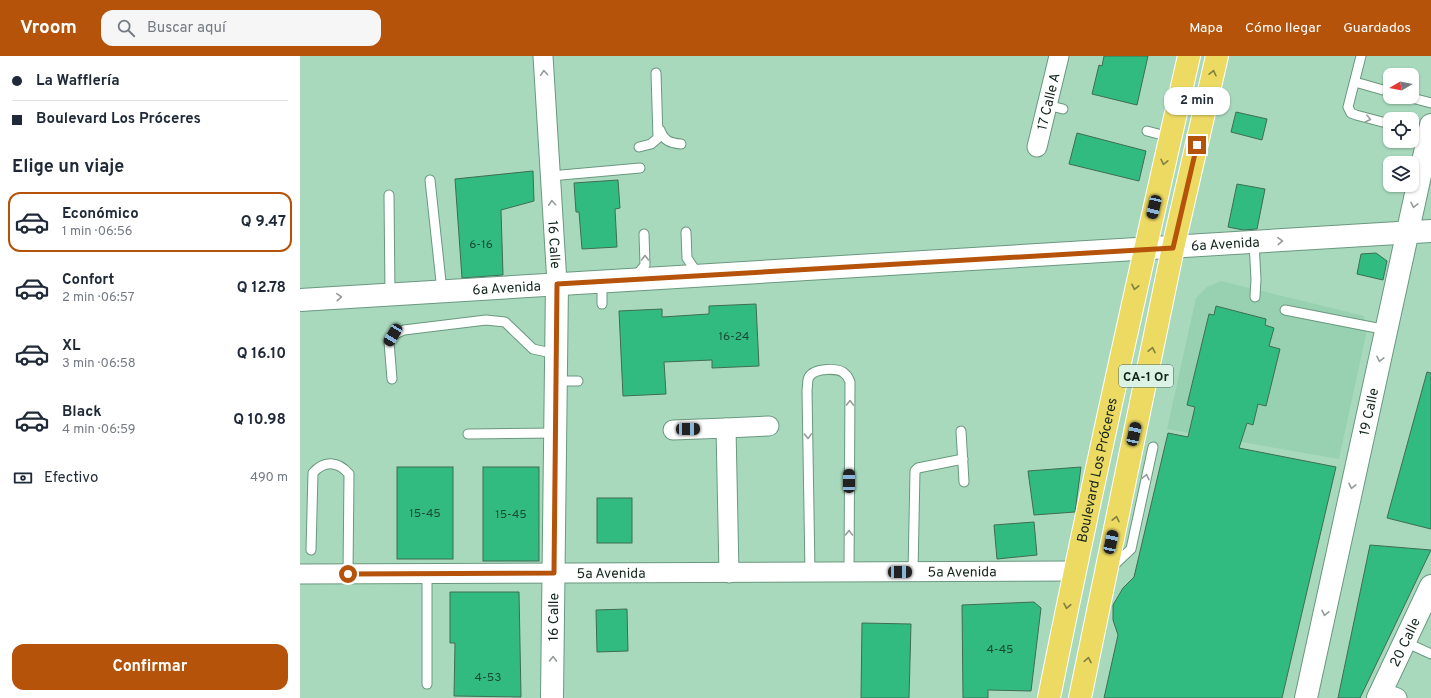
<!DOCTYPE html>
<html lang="es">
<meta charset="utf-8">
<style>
:root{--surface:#fff;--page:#f6f6f7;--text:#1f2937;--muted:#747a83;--line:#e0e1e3;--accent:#b45309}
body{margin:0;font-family:Overpass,sans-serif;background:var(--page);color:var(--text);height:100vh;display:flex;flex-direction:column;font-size:15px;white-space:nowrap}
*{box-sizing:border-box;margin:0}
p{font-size:13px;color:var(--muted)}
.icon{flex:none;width:22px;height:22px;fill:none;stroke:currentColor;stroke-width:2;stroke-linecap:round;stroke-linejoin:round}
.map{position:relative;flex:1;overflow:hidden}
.panel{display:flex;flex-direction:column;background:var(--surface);width:300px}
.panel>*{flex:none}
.banner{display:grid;align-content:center;height:88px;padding:0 12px;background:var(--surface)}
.needle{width:26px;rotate:260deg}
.fabs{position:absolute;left:1083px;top:12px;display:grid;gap:8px}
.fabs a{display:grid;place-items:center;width:36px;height:36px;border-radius:8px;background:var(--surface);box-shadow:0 1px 3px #0004;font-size:20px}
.end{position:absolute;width:18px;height:18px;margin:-9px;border:5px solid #b45309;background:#fff;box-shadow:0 0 0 2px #fff}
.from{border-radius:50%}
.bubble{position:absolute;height:28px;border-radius:12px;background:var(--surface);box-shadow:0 1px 3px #0004;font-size:13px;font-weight:700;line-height:28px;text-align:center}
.car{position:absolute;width:12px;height:24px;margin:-12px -6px;border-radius:5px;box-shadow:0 0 3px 1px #0007;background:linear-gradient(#222 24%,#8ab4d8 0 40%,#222 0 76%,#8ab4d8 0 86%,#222 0)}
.banner b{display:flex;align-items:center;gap:14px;height:38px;font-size:15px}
.banner b+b{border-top:1px solid var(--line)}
.banner i{width:10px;height:10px;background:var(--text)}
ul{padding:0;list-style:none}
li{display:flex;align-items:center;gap:12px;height:60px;margin:0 8px 6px;padding:0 4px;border:2px solid transparent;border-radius:12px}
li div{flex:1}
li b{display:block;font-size:15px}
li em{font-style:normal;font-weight:700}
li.current{border-color:var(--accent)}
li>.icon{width:36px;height:36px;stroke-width:1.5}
h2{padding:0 12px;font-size:18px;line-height:48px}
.pay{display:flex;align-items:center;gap:10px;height:44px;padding:0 12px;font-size:15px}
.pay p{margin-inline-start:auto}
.cta{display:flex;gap:8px;margin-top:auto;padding:8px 12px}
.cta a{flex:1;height:46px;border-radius:12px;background:var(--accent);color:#fff;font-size:16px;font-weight:700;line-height:46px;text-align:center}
header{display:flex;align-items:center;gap:24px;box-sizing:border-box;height:56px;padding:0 20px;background:var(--accent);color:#fff}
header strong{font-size:19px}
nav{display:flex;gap:22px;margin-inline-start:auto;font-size:14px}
.search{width:280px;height:36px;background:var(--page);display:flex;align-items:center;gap:10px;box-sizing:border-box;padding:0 14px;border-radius:12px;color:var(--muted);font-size:15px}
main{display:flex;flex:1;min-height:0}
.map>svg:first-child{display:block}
</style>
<header>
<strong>Vroom</strong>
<div class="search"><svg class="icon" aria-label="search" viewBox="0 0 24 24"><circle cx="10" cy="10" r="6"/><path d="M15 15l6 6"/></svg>Buscar aquí</div>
<nav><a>Mapa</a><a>Cómo llegar</a><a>Guardados</a></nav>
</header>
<main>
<section class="panel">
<div class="banner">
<b><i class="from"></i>La Wafflería</b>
<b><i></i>Boulevard Los Próceres</b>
</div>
<h2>Elige un viaje</h2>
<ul>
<li class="current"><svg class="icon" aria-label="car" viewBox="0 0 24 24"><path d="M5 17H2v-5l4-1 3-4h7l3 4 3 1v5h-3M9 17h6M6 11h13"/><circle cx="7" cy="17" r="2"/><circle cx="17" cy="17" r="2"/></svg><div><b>Económico</b><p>1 min · 06:56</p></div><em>Q 9.47</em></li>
<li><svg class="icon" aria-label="car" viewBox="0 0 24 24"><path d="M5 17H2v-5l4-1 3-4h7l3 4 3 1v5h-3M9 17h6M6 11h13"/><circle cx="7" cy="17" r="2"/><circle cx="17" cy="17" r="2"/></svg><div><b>Confort</b><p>2 min · 06:57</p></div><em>Q 12.78</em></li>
<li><svg class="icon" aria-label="car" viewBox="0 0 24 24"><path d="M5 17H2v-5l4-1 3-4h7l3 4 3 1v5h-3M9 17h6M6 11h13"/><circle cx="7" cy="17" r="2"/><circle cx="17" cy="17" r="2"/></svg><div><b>XL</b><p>3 min · 06:58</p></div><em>Q 16.10</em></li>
<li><svg class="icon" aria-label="car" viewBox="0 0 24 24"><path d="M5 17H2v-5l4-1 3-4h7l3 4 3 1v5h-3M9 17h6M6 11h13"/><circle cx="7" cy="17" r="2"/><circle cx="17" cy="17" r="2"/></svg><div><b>Black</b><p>4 min · 06:59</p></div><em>Q 10.98</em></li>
</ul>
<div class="pay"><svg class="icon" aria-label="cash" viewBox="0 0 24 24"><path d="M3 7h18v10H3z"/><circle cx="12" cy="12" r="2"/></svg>Efectivo<p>490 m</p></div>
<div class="cta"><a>Confirmar</a></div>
</section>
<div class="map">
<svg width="1131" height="642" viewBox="0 0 1131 642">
<rect width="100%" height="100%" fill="#a8d9bd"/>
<polygon fill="#97d1b1" points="921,225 1064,260 1067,274 1039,403 867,373 896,242 907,231"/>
<g fill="#31bb80" stroke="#3f6d55">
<polygon points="804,0 848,0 837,49 792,38 799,9 802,10"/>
<polygon points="936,56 967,63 962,84 931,76"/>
<polygon points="777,77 846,95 839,125 769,108"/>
<polygon points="233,115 234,145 201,154 203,219 162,222 155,123"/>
<polygon points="318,124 320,152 315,153 317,191 282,193 279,156 276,156 274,127"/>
<polygon points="937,128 965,133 957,173 943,174 928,171"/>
<polygon points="1076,197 1087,205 1083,224 1057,218 1061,198"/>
<polygon points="456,248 459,310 412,312 412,304 364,306 366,338 323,340 319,255 362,253 362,261 409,258 409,250"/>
<polygon points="916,250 966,263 965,269 974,272 969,290 980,293 966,350 958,348 953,369 947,367 939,392 1036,411 982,642 804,642 818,579 813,564 813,549 823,532 834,521 868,377 888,381 895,351 887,349 909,258 914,259"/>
<polygon points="1127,316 1131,317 1131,473 1087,462"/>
<rect x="97" y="411" width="56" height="92"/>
<rect x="183" y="411" width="56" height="94"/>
<polygon points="781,411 775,456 734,459 728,415"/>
<rect x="297" y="442" width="35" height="45"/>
<polygon points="734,466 737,499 697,503 694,469"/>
<polygon points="1070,489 1131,494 1060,642 1038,642"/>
<polygon points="150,536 219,536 221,641 154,640 155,587 150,587"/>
<polygon points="734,546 741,552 731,635 688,634 688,642 663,642 662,549"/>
<polygon points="327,553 328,595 297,596 296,554"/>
<polygon points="562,567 611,568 609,642 561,642"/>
</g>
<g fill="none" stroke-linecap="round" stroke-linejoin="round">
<g stroke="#69987e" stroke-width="11">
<g id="service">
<polyline points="1061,0 1048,51 1051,57 1056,59 1090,68"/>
<polyline points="1055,26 1090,36"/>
<polyline points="1108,41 1131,47"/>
<polyline points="747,49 763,53"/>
<path d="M360 74C364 85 370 87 381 88"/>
<polyline points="1112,74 1129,78"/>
<polyline points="847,75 870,81"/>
<polyline points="339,91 351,88 358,82 356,17"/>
<polyline points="250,120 340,112"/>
<polyline points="130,124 142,235"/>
<polyline points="89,139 90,238"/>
<polyline points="386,176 387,202 397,217"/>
<polyline points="954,186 956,223 955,241"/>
<polyline points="336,220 345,209 344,178"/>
<polyline points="302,248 302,226"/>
<polyline points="985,254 1087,274"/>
<polyline points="92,323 89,286 93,279 104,274 186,264 205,266 233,293 256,298"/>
<polyline points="256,325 278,325"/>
<polyline points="661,375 664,426"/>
<polyline points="168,378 255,377"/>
<path d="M11 494 13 417C24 404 38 405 49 418L48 518"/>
<polyline points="812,511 831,493 853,391"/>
<path d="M510 516 507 334C508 330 507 324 509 321 514 312 539 311 545 318 548 320 549 324 550 326L549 516"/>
<polyline points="613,516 615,415 618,412 663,403"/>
<polyline points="127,518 127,628"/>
<polyline points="1105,586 1131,598"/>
</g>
</g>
<g stroke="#69987e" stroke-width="21">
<g id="minor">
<path id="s1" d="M243 0 257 227"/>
<path id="s2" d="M737 91 759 0"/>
<polyline points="426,372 469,370"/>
<polyline points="373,374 426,372 429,517"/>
<path id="s3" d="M0 518 774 515"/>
<polyline points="1081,636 1097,642"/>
</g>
</g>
<g stroke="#69987e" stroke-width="24">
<g id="tertiary">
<path id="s4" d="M0 244 1131 175"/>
<path id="s5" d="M252 642 257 227"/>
<path id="s6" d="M1006 642 1131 69"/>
<path id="s7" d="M1078 642 1131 530"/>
</g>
</g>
<g stroke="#fff" stroke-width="24">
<g id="trunk">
<path id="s8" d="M749 642C792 427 840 214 889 0"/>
<polyline points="780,642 873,192 917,0"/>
</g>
</g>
<use href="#service" stroke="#fff" stroke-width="9"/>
<use href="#minor" stroke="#fff" stroke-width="19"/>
<use href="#tertiary" stroke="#fff" stroke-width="22"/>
<use href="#trunk" stroke="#ecda63" stroke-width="22"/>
</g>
<defs><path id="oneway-chevron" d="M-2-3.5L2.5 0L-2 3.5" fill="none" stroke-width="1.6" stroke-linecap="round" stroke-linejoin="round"/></defs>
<g stroke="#959d99">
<use href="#oneway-chevron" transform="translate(244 17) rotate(-94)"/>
<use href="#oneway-chevron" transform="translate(1068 63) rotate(14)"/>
<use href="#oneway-chevron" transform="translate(252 147) rotate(-94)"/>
<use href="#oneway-chevron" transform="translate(1114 149) rotate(102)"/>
<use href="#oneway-chevron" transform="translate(980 185) rotate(-3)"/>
<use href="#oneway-chevron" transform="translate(345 202) rotate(-90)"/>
<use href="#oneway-chevron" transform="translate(39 241) rotate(-4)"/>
<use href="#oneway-chevron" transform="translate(1080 303) rotate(102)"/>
<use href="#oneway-chevron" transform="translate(550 347) rotate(-89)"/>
<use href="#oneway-chevron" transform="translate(508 380) rotate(88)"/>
<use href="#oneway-chevron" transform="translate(846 421) rotate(-77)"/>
<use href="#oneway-chevron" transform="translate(1052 430) rotate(102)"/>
<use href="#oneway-chevron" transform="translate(549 477) rotate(-90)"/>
<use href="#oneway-chevron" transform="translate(1025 557) rotate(102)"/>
<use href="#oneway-chevron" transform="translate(253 603) rotate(-89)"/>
</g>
<g stroke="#808040">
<use href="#oneway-chevron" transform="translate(913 17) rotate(-77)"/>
<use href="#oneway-chevron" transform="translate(864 106) rotate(103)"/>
<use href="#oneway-chevron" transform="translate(835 231) rotate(102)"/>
<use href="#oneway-chevron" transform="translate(852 294) rotate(-78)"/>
<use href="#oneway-chevron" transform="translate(816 463) rotate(-78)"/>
<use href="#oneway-chevron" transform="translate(767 550) rotate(101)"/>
<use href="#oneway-chevron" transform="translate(788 604) rotate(-79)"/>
</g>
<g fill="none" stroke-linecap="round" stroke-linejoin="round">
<polyline stroke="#b45309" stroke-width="5" points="48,518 254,517 257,228 873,192 897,89"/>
</g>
<g text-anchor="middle" stroke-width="4" stroke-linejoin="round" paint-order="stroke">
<g font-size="12" fill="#1a4b35">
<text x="181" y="192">6-16</text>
<text x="434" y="284">16-24</text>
<text x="125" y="461">15-45</text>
<text x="211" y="462">15-45</text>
<text x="700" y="597">4-45</text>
<text x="188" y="625">4-53</text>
</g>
<rect fill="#dbf3e5" stroke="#4f6458" stroke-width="1" x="819" y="309" width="54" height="22" rx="3"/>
<g font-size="13" font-weight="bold" fill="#13261c">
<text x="846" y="325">CA-1 Or</text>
</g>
<g font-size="14" fill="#13261c" stroke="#dbf3e5">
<text dy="5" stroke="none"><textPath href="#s2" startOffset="47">17 Calle A</textPath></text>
<text dy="5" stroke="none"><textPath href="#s4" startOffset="927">6a Avenida</textPath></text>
<text dy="5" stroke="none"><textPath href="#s1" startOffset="189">16 Calle</textPath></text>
<text dy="5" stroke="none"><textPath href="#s4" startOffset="207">6a Avenida</textPath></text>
<text dy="5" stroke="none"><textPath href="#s6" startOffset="293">19 Calle</textPath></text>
<text dy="5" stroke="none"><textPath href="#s8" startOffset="233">Boulevard Los Próceres</textPath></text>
<text dy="5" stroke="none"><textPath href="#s3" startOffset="662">5a Avenida</textPath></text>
<text dy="5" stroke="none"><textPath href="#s3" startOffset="311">5a Avenida</textPath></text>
<text dy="5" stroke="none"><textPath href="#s5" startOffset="81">16 Calle</textPath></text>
<text dy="5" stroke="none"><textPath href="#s7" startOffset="62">20 Calle</textPath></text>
</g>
</g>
</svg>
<div class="fabs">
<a><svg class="needle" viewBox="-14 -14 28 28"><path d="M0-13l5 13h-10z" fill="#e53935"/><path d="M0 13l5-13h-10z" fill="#747a83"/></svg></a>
<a><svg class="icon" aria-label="locate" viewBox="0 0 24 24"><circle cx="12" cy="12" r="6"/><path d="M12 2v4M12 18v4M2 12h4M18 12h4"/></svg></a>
<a><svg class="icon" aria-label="layers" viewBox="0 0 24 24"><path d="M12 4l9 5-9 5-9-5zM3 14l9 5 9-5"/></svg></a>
</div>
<i class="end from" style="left:48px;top:518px"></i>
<i class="end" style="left:897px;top:89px"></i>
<div class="bubble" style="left:864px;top:31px;width:66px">2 min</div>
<i class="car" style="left:854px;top:151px;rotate:193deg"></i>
<i class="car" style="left:93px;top:279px;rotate:211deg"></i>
<i class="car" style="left:388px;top:373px;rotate:89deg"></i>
<i class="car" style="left:834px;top:378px;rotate:12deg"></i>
<i class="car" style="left:549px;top:425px;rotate:0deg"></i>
<i class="car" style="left:811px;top:486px;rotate:12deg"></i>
<i class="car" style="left:600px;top:516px;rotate:90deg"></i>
</div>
</main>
